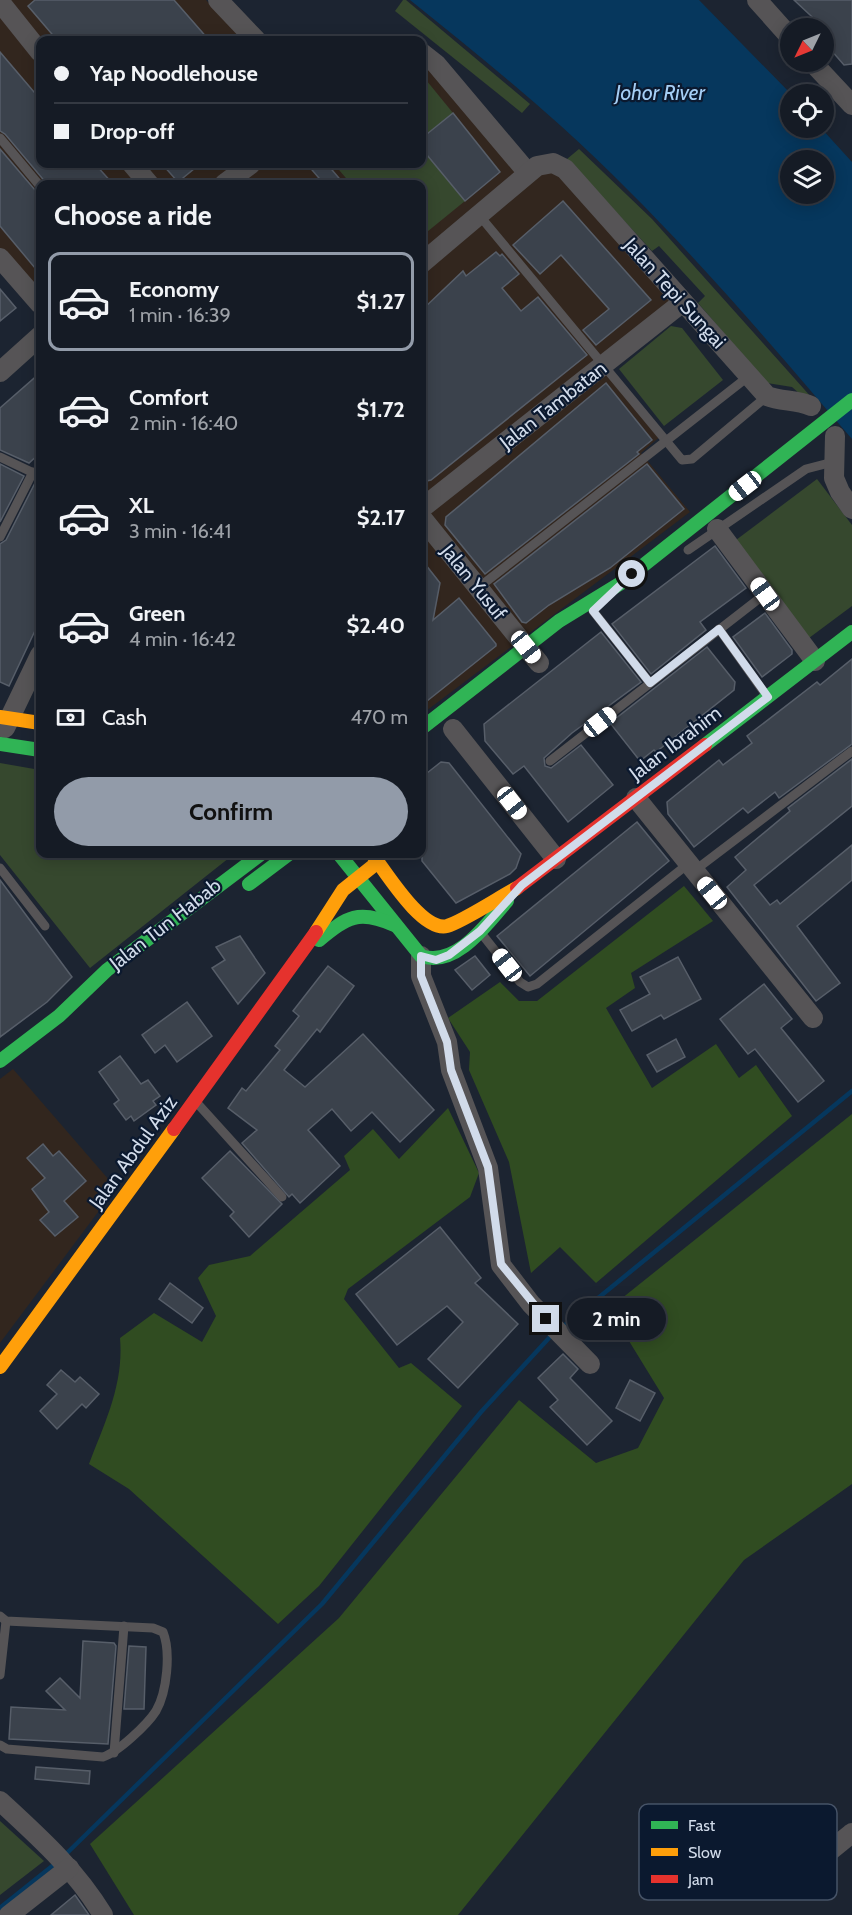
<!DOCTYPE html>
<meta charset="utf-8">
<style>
:root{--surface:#151b25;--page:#1e242d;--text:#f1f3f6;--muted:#9da1a7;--line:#343942;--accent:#929ba9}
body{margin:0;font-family:Cabin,sans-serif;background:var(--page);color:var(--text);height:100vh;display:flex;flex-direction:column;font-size:22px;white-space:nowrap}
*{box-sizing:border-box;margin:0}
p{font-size:20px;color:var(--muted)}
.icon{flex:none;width:33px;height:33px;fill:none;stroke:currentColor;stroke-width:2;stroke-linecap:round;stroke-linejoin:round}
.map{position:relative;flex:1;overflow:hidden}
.drawer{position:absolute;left:36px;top:180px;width:390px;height:678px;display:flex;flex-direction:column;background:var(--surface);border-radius:12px;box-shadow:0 3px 15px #0003,0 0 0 2px var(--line)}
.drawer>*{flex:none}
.hud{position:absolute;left:36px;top:36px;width:390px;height:132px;border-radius:12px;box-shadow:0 3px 15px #0003,0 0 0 2px var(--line);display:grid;align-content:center;height:132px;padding:0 18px;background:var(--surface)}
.needle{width:39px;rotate:227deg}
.buttons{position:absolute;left:780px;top:18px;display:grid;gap:12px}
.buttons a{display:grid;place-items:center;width:54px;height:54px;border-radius:50%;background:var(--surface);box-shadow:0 3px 15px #0003,0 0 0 2px var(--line);font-size:30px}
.end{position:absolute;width:27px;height:27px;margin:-14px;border:8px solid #d1dbea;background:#111;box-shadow:0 0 0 3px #111}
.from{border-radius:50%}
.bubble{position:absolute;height:42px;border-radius:21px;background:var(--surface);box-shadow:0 3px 15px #0003,0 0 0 2px var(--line);font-size:20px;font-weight:700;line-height:42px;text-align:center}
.car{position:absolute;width:18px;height:36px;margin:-18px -9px;border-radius:8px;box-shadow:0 0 4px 2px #0007;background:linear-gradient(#fff 24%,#345 0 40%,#fff 0 76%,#345 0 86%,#fff 0)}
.hud b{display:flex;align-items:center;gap:21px;height:57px;font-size:22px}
.hud b+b{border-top:2px solid var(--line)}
.hud i{width:15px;height:15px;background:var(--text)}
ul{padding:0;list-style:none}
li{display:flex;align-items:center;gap:18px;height:99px;margin:0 12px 9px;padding:0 6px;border:3px solid transparent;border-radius:12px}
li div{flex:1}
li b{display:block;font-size:22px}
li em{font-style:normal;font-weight:700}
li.on{border-color:var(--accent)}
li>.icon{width:54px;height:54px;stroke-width:1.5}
h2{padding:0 18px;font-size:27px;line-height:72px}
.pay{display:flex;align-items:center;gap:15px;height:66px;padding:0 18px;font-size:22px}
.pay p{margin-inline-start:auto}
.action{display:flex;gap:12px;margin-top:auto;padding:12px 18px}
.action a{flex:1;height:69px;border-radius:36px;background:var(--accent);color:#111;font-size:24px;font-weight:700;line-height:69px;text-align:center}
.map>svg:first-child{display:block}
</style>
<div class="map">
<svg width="852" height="1915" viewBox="0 0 852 1915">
<rect width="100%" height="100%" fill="#1c2431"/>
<g fill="#32261e">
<polygon points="0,0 206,0 244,40 40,40 40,164 240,164 213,184 40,184 40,313 0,267"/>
<polygon points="422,60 527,182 552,168 673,302 603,358 663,434 641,453 690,512 422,714 422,184 233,184 261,164 422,164"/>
<polygon points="13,1069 116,1188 0,1343 0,1079"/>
</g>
<g fill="#36482e">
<polygon points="403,0 406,0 530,104 522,113 395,11"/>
<polygon points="422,75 453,113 422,138"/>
<polygon points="422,149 465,201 422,236 422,184 351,184 334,164 422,164"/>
<polygon points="579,149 652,219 812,398 808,401 792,387 767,383 698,303 705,296 659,246 652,251 567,159"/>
<polygon points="671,326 682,328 723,380 664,426 619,369"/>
<polygon points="817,479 852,525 852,606 809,638 736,540"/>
<polygon points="0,763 40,770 40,854 234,854 90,968 0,855"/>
<polygon points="0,1821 44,1861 0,1895"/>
</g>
<g fill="#304c21">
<polygon points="684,886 713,921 631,973 635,988 606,1008 652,1088 716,1044 739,1078 756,1065 792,1116 596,1283 560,1247 531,1273 509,1162 469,1070 470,1052 448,1018 500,982 519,1001 537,1001"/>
<path d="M448 1108 479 1173 470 1197 348 1289 344 1299 399 1368 411 1363 462 1406 319 1586 278 1624 129 1489 89 1464C105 1422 124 1384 120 1338L154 1313 202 1342 216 1316 198 1278 209 1265 250 1256 350 1170 344 1156 373 1129 399 1159Z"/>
<polygon points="852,1114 852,1484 744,1560 458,1915 134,1915 90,1844 339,1618 519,1400 596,1463 638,1448 664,1398 629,1341 591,1323"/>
</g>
<path fill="#06375d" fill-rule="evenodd" d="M410 0H699L791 94 790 128H821L852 162V439C760 331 666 221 561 126 512 82 461 41 410 0ZM790 160H824V194H790Z"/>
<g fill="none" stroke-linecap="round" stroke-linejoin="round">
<g stroke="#06375d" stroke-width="4.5">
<polyline points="565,1325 852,1091"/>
<polyline points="65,1855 322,1604 481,1412 549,1338"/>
<polyline points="0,1908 56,1863"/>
</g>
</g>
<g fill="#3b424c" stroke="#575e69" stroke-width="1.5">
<polygon points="35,0 174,0 209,40 57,40 28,6"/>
<polygon points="794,0 852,0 852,64 844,65 824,42 824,28"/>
<polygon points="0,52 40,99 40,164 95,164 113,184 47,184 5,134 0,131"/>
<polygon points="453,113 500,172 465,201 422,149 422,138"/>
<polygon points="0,149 35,190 40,193 40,274 0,226"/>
<polygon points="162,164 200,164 178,182"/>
<polygon points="307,164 327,164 344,184 324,184"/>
<polygon points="563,201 651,300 596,345 583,330 609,309 561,255 540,274 513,245"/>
<polygon points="496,252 500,256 502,254 519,274 502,288 521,311 538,297 587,355 431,480 422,482 422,310 463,271 466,276"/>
<polygon points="0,289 16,308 0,321"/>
<polygon points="40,373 40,453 29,463 0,450 0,408"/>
<polygon points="606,383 652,440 637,452 639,454 485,574 445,525 446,517"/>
<polygon points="0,464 24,476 0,522"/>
<polygon points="647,464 684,509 610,568 549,605 526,623 522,622 494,584"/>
<polygon points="36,481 40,483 40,620 9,686 0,682 0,544 6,540"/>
<polygon points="715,546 746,588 700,622 706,630 651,674 612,624"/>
<polygon points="422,560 440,583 433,620 459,598 496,644 496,646 422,705"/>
<polygon points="765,613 792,650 792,654 762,677 733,637"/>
<polygon points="601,632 641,682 572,733 544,758 545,766 551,768 581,745 613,785 568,822 524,766 513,774 485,741 484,724"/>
<polygon points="707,647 735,682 734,690 656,752 654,750 640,761 610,723"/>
<polygon points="852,659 852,744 779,798 775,792 748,813 743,808 694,847 668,814 667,802 719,760 723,765 752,743 747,736 817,682 820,685"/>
<polygon points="852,759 852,806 754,885 770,905 777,900 780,904 852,845 852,880 797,926 840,983 816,1001 727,887 746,870 735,857 790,811 788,808"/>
<polygon points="441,762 449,763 521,854 516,868 510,874 456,903 422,861 422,777"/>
<polygon points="637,822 669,861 530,976 497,936"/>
<polygon points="0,880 72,977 47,1002 0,1037"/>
<polygon points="240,936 265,973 238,1004 212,968 225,960 216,947"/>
<polygon points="475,956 490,975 472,990 455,970"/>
<polygon points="678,957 701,999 664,1019 661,1015 632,1031 620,1010 650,994 640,977"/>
<polygon points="328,966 354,986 320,1032 317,1029 284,1070 305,1087 363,1034 434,1110 400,1142 372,1112 351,1131 332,1109 308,1130 340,1166 300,1203 292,1194 289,1197 242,1143 257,1130 228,1108 242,1088 246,1091 280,1050 275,1046 299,1016 293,1011"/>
<polygon points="764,984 792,1019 781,1028 824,1081 798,1102 755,1049 748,1054 720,1019"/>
<polygon points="187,1002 212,1036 177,1062 165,1045 155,1053 142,1035"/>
<polygon points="676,1039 685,1057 657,1072 647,1055"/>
<polygon points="120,1056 141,1084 148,1080 160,1096 153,1101 156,1105 134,1121 131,1116 126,1120 114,1104 119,1100 99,1072"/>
<polygon points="43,1144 53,1156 59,1151 86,1181 64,1201 78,1217 55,1236 40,1220 49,1212 32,1189 45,1178 27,1158"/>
<polygon points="230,1151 282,1204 249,1237 230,1216 234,1212 202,1178"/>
<polygon points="440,1227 481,1278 475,1283 518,1324 458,1388 428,1359 463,1322 447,1306 397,1345 356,1294"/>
<polygon points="170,1283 203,1308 192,1323 159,1299"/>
<polygon points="563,1354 578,1369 570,1378 612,1421 587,1445 550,1407 558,1400 538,1378"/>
<polygon points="61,1370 75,1382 80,1377 99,1394 86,1408 82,1404 57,1429 40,1411 57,1394 47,1385"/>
<polygon points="630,1380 655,1393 640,1421 616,1408"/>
<polygon points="83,1641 114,1643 116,1646 108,1744 9,1739 11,1707 65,1710 46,1691 60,1678 80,1698"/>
<polygon points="129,1646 146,1647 144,1709 124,1709"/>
<polygon points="36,1767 90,1771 89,1784 35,1779"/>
<polygon points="75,1895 89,1915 51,1915"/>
</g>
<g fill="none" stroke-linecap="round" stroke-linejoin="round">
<g stroke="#565456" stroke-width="9">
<polyline points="0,138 40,186"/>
<polyline points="479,215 682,460 692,459 767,396"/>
<polyline points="0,457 40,476"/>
<polyline points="0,537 33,472"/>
<polyline points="688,550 806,469 833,462"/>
<polyline points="478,588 749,376"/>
<polyline points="593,611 650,683"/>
<polyline points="719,629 766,695"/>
<polyline points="550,761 765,594"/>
<polyline points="0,868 45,926"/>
<polyline points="694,871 852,751"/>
<polyline points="481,933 520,982 528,987 537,984 688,864"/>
<polyline points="197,1103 282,1197"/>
<path d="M0 1616 6 1621 153 1628 163 1632C171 1652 167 1692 156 1711 147 1725 118 1752 103 1757L7 1749 0 1745"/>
<polyline points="0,1675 6,1621"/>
<polyline points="114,1753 124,1626"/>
</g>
<g stroke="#565456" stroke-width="20">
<polyline points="218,0 256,40"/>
<polyline points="757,0 790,37"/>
<polyline points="0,2 40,52"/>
<polyline points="422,53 436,64 528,173"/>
<polyline points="812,62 852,105"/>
<polyline points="132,164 149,184"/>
<polyline points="224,184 251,164"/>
<polyline points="0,258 40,304"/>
<path d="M422 263 537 166 553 163 565 169 767 396C781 402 797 399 811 406"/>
<polyline points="0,372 40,336"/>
<polyline points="835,436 834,478 840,492 852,509"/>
<polyline points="422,508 683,302"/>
<polyline points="422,518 539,663"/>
<polyline points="717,529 815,661"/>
<polyline points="5,728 40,655"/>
<polyline points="453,729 556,859"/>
<polyline points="636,798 813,1018"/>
<polyline points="421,956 421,976 447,1042 451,1070 488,1168 501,1265 531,1304 590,1364"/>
<path d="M0 1801C39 1837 76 1870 103 1915"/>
<polyline points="831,1850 852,1833"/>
<polyline points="9,1915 69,1868"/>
</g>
<g stroke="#30b455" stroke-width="14">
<polyline points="422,728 559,621 621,583 852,400"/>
<polyline points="0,744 40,750"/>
<polyline points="705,745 852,632"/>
<path d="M339 854 421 956C456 968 486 925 507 901"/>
<polyline points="249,884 289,854"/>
<path d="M319 940C347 917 359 909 394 925"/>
<polyline points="0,1061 59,1016 107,970 261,854"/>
</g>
<g stroke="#ff9f0a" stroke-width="14">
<polyline points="0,717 40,723"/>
<path d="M372 854C386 872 422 932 447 926 462 922 500 897 517 888"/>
<polyline points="316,932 343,890 378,862"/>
<polyline points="0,1367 174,1129"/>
</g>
<g stroke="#e5322d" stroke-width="14">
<polyline points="517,888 705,745"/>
<polyline points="174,1129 316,932"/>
</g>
</g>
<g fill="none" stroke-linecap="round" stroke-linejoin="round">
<polyline stroke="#d1dbea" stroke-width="8" points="546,1319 501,1264 488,1167 451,1070 447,1042 421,976 421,956 436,960 449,955 480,931 522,885 768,697 719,629 650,683 593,611 632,574"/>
</g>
<g text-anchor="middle" stroke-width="4.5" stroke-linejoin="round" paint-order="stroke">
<g font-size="20" fill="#d1dbea" stroke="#0b192f">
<text transform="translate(675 293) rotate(48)" y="7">Jalan Tepi Sungai</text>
<text transform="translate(553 405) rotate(-38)" y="7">Jalan Tambatan</text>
<text transform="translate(474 582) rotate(51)" y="7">Jalan Yusuf</text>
<text transform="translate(675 743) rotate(-37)" y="7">Jalan Ibrahim</text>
<text transform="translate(165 924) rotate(-38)" y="7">Jalan Tun Habab</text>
<text transform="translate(133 1152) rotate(-54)" y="7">Jalan Abdul Aziz</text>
</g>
<g font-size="21" font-style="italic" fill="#a5cef5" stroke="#0b192f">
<text x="660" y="100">Johor River</text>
</g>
</g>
<rect x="639" y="1804" width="198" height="96" rx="9" fill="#0b192f" stroke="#465367" stroke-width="1.5"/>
<rect x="651" y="1821" width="27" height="8" fill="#30b455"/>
<rect x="651" y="1848" width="27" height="8" fill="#ff9f0a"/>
<rect x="651" y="1875" width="27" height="8" fill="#e5322d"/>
<g font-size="16" fill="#d1dbea">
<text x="688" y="1831">Fast</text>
<text x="688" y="1858">Slow</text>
<text x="688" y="1885">Jam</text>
</g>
</svg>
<div class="buttons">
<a><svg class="needle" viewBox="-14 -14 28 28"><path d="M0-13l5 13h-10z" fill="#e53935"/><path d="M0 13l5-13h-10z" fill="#9da1a7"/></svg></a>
<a><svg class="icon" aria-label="locate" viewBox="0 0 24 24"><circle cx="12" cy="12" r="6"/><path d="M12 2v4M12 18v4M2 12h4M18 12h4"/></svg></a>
<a><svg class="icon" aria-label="layers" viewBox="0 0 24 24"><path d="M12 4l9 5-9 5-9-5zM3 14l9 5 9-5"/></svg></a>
</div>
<i class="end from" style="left:632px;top:574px"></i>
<i class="end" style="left:546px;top:1319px"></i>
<div class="bubble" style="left:567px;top:1298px;width:99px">2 min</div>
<i class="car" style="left:745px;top:486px;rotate:232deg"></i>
<i class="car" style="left:765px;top:594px;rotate:324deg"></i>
<i class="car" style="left:526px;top:647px;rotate:141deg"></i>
<i class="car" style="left:600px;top:722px;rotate:52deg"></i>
<i class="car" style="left:512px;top:803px;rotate:142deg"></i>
<i class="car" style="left:712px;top:893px;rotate:321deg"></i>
<i class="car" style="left:507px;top:965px;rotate:322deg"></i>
<div class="hud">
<b><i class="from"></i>Yap Noodlehouse</b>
<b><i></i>Drop-off</b>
</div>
<section class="drawer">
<h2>Choose a ride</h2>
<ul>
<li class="on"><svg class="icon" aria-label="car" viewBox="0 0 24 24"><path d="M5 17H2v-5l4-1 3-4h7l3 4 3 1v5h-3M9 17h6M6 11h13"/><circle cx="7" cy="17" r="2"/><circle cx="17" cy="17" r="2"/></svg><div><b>Economy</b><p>1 min · 16:39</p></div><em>$1.27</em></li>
<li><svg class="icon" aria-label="car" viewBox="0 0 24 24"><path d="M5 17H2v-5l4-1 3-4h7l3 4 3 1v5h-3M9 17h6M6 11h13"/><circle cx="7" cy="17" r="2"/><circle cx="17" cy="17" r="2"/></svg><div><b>Comfort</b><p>2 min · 16:40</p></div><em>$1.72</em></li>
<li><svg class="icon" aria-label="car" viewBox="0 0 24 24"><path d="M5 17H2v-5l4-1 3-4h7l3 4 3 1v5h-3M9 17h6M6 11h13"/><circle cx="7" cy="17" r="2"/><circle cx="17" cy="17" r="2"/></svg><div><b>XL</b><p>3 min · 16:41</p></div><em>$2.17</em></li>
<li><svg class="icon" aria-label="car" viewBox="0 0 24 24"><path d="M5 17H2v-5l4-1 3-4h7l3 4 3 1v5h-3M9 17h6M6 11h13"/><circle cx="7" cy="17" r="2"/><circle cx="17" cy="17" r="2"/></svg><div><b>Green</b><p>4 min · 16:42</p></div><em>$2.40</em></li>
</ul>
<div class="pay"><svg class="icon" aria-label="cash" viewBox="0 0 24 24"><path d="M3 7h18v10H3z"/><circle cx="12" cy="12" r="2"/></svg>Cash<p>470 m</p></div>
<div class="action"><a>Confirm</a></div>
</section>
</div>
